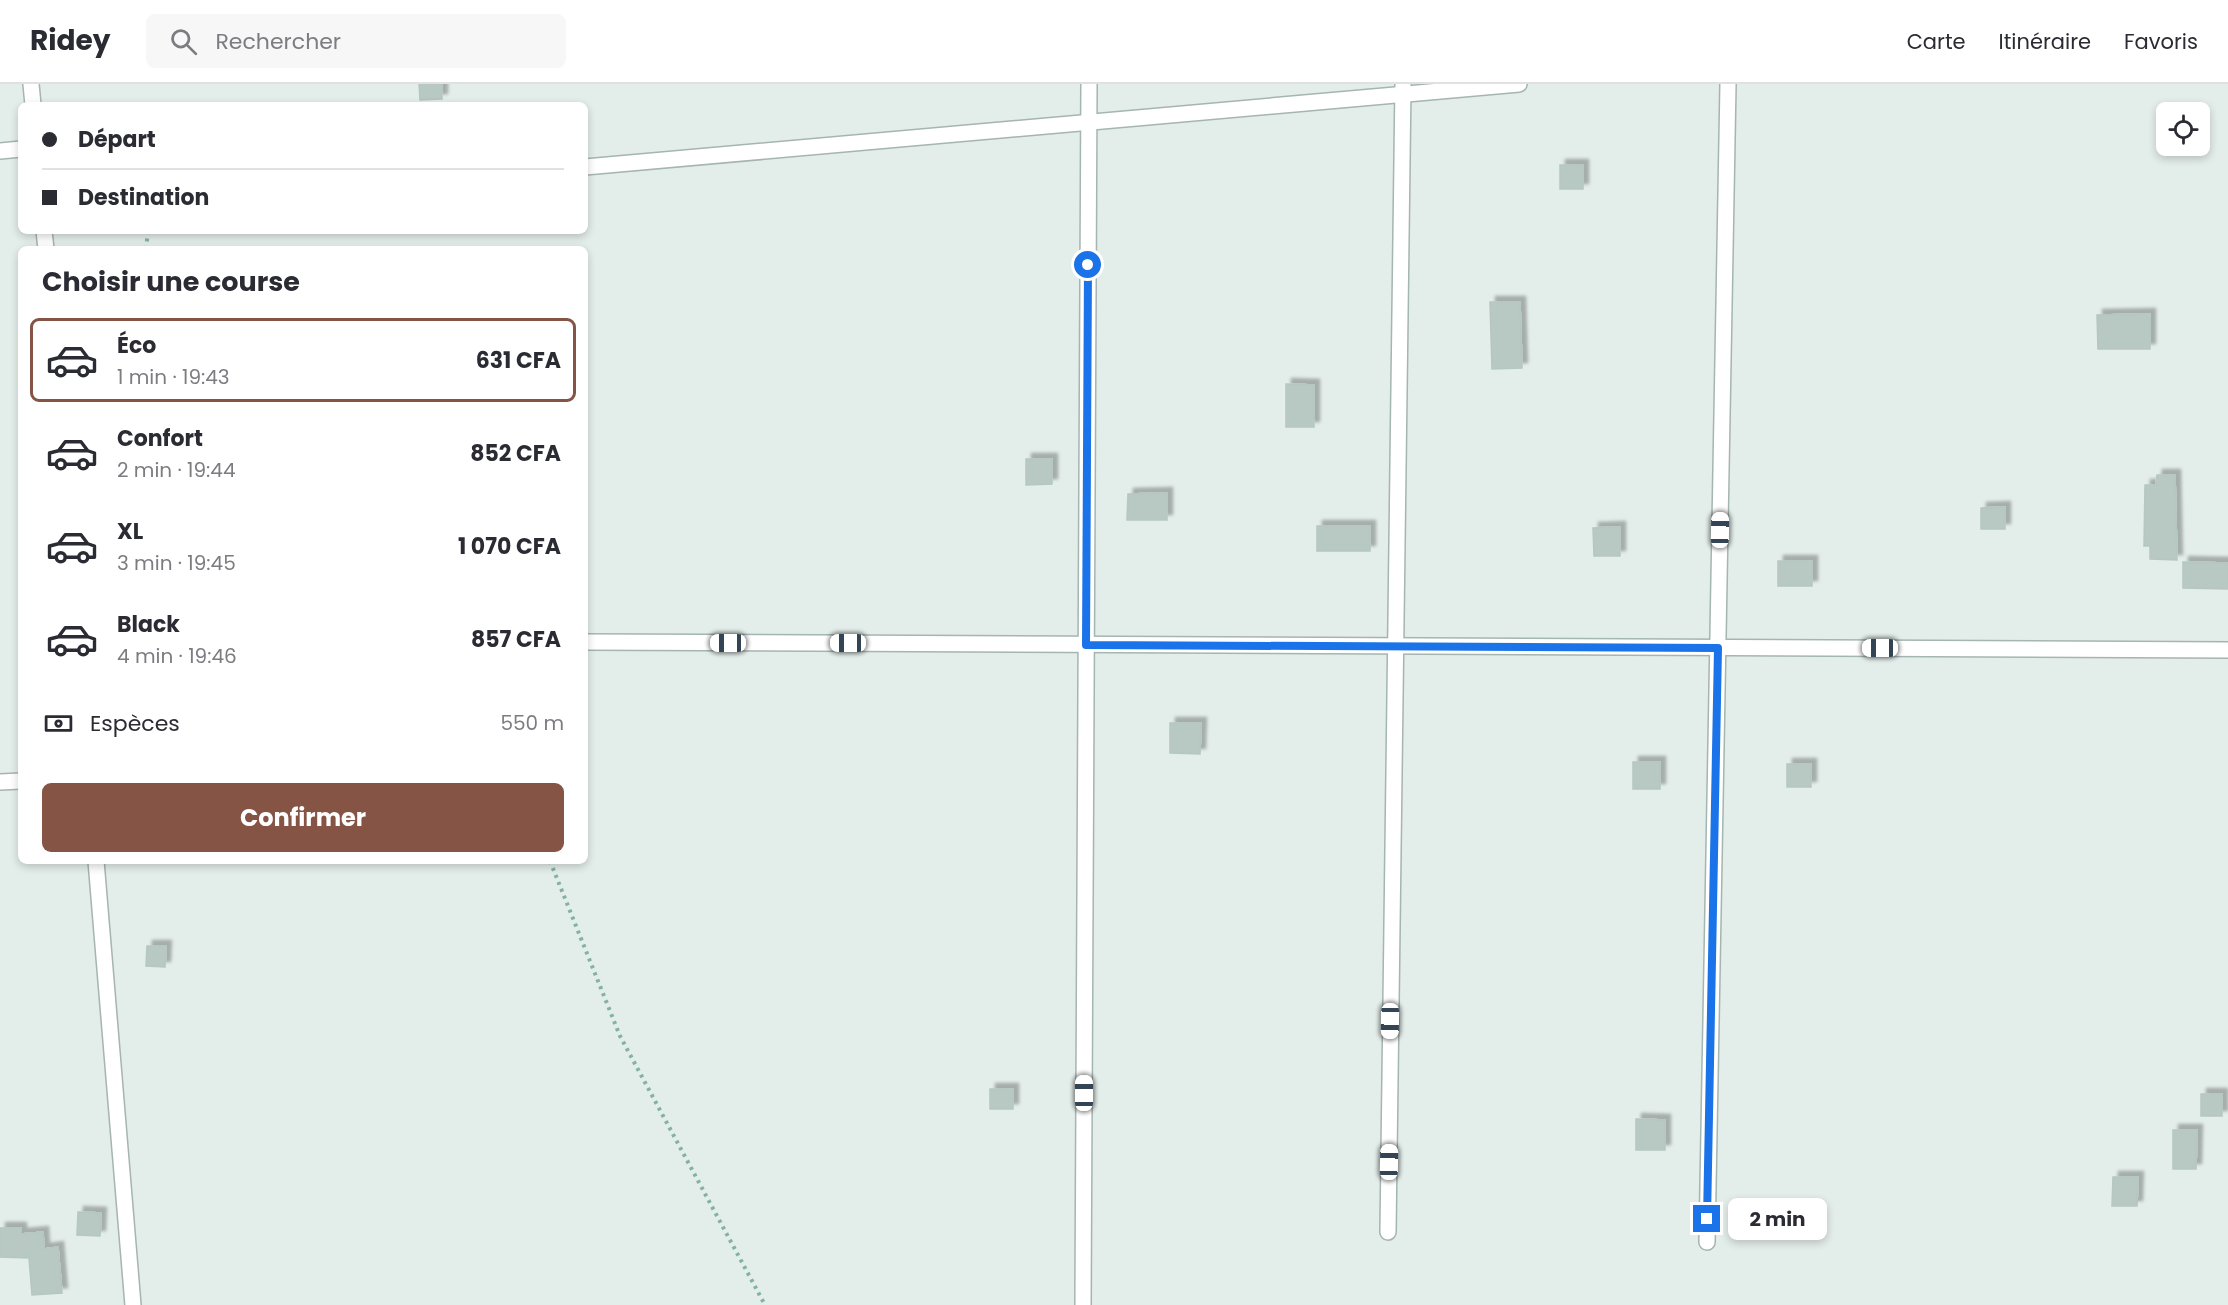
<!DOCTYPE html>
<html lang="fr">
<meta charset="utf-8">
<style>
:root{--surface:#fff;--page:#f7f7f7;--text:#2b2b33;--muted:#7c7c81;--line:#e1e1e2;--accent:#855445}
body{margin:0;font-family:Poppins,sans-serif;background:var(--page);color:var(--text);height:100vh;display:flex;flex-direction:column;font-size:22px;white-space:nowrap}
*{box-sizing:border-box;margin:0}
p{font-size:20px;color:var(--muted)}
.icon{flex:none;width:33px;height:33px;fill:none;stroke:currentColor;stroke-width:2;stroke-linecap:round;stroke-linejoin:round}
.map{position:relative;flex:1;overflow:hidden}
.sheet{position:absolute;left:18px;top:162px;width:570px;height:618px;display:flex;flex-direction:column;background:var(--surface);border-radius:9px;box-shadow:0 3px 9px #0003}
.sheet>*{flex:none}
.guide{position:absolute;left:18px;top:18px;width:570px;height:132px;border-radius:9px;box-shadow:0 3px 9px #0003;display:grid;align-content:center;height:132px;padding:0 24px;background:var(--surface)}
.fabs{position:absolute;left:2156px;top:18px;display:grid;gap:12px}
.fabs a{display:grid;place-items:center;width:54px;height:54px;border-radius:9px;background:var(--surface);box-shadow:0 3px 9px #0003;font-size:30px}
.end{position:absolute;width:27px;height:27px;margin:-14px;border:8px solid #1a73e8;background:#fff;box-shadow:0 0 0 3px #fff}
.from{border-radius:50%}
.bubble{position:absolute;height:42px;border-radius:9px;background:var(--surface);box-shadow:0 3px 9px #0003;font-size:20px;font-weight:700;line-height:42px;text-align:center}
.car{position:absolute;width:18px;height:36px;margin:-18px -9px;border-radius:8px;box-shadow:0 0 4px 2px #0007;background:linear-gradient(#fff 24%,#345 0 40%,#fff 0 76%,#345 0 86%,#fff 0)}
.guide b{display:flex;align-items:center;gap:21px;height:57px;font-size:22px}
.guide b+b{border-top:2px solid var(--line)}
.guide i{width:15px;height:15px;background:var(--text)}
ul{padding:0;list-style:none}
li{display:flex;align-items:center;gap:18px;height:84px;margin:0 12px 9px;padding:0 12px;border:3px solid transparent;border-radius:9px}
li div{flex:1}
li b{display:block;font-size:22px}
li em{font-style:normal;font-weight:700}
li.selected{border-color:var(--accent)}
li>.icon{width:54px;height:54px;stroke-width:1.5}
h2{padding:0 24px;font-size:27px;line-height:72px}
.pay{display:flex;align-items:center;gap:15px;height:66px;padding:0 24px;font-size:22px}
.pay p{margin-inline-start:auto}
.action{display:flex;gap:12px;margin-top:auto;padding:12px 24px}
.action a{flex:1;height:69px;border-radius:9px;background:var(--accent);color:#fff;font-size:24px;font-weight:700;line-height:69px;text-align:center}
header{display:flex;align-items:center;gap:36px;box-sizing:border-box;height:84px;padding:0 30px;background:var(--surface);border-bottom:2px solid var(--line)}
header strong{font-size:28px}
nav{display:flex;gap:33px;margin-inline-start:auto;font-size:21px}
.search{width:420px;height:54px;background:var(--page);display:flex;align-items:center;gap:15px;box-sizing:border-box;padding:0 21px;border-radius:9px;color:var(--muted);font-size:22px}
.map>svg:first-child{display:block}
</style>
<header>
<strong>Ridey</strong>
<div class="search"><svg class="icon" aria-label="search" viewBox="0 0 24 24"><circle cx="10" cy="10" r="6"/><path d="M15 15l6 6"/></svg>Rechercher</div>
<nav><a>Carte</a><a>Itinéraire</a><a>Favoris</a></nav>
</header>
<div class="map">
<svg width="2228" height="1221" viewBox="0 0 2228 1221">
<defs>
<filter id="shadow"><feDropShadow dx="5.5" dy="-5.5" stdDeviation="1.5" flood-color="#0004"/></filter>
</defs>
<rect width="100%" height="100%" fill="#e3ede9"/>
<g fill="#b8c8c2" stroke="#b5c7c1" stroke-width="1.5" filter="url(#shadow)">
<polygon points="419,0 442,0 442,15 420,16"/>
<rect x="1560" y="81" width="23" height="24"/>
<polygon points="1490,218 1520,218 1522,284 1492,285"/>
<polygon points="2150,230 2150,265 2098,265 2097,231"/>
<polygon points="1286,300 1314,301 1314,343 1286,343"/>
<polygon points="1026,375 1052,375 1052,400 1026,401"/>
<polygon points="2157,391 2175,391 2177,476 2150,475 2150,462 2144,462 2145,401 2156,401"/>
<polygon points="1167,409 1167,436 1127,436 1128,410"/>
<polygon points="2005,423 2005,445 1981,445 1981,424"/>
<rect x="1317" y="442" width="53" height="25"/>
<polygon points="1620,443 1620,472 1594,472 1593,444"/>
<rect x="1778" y="477" width="34" height="25"/>
<polygon points="2183,478 2228,479 2228,505 2183,504"/>
<polygon points="1170,639 1201,639 1200,670 1170,669"/>
<rect x="1633" y="678" width="27" height="27"/>
<rect x="1787" y="680" width="24" height="23"/>
<polygon points="147,862 166,862 165,883 146,882"/>
<rect x="990" y="1005" width="23" height="20"/>
<rect x="2201" y="1010" width="21" height="22"/>
<polygon points="1636,1035 1665,1036 1665,1066 1636,1066"/>
<polygon points="2173,1046 2197,1046 2196,1085 2173,1085"/>
<polygon points="2113,1093 2138,1093 2137,1122 2112,1122"/>
<polygon points="78,1128 101,1129 100,1152 77,1151"/>
<polygon points="0,1144 21,1144 21,1150 43,1148 44,1165 58,1163 62,1209 32,1211 29,1174 0,1173"/>
</g>
<g fill="none" stroke-linecap="round" stroke-linejoin="round">
<g stroke="#a5b5b1" stroke-width="18">
<g id="street">
<polyline points="31,0 33,21"/>
<polyline points="0,67 21,65"/>
<polyline points="585,83 1519,0"/>
<polyline points="44,147 46,165"/>
<polyline points="585,558 2228,566"/>
<polyline points="0,698 21,697"/>
<polyline points="96,777 133,1221"/>
<polyline points="1388,1148 1403,0"/>
<polyline points="1707,1158 1728,0"/>
<polyline points="1083,1221 1089,0"/>
</g>
</g>
<g stroke="#83b2a5" stroke-width="4" stroke-dasharray="3 4.5" stroke-linecap="butt">
<polyline points="146,165 148,147"/>
<polyline points="550,777 620,952 765,1221"/>
</g>
<use href="#street" stroke="#fff" stroke-width="15"/>
</g>
<g fill="none" stroke-linecap="round" stroke-linejoin="round">
<polyline stroke="#1a73e8" stroke-width="8" points="1088,181 1086,561 1718,564 1707,1135"/>
</g>
</svg>
<div class="fabs">
<a><svg class="icon" aria-label="locate" viewBox="0 0 24 24"><circle cx="12" cy="12" r="6"/><path d="M12 2v4M12 18v4M2 12h4M18 12h4"/></svg></a>
</div>
<i class="end from" style="left:1088px;top:181px"></i>
<i class="end" style="left:1707px;top:1135px"></i>
<div class="bubble" style="left:1728px;top:1114px;width:99px">2 min</div>
<i class="car" style="left:1720px;top:446px;rotate:1deg"></i>
<i class="car" style="left:728px;top:559px;rotate:270deg"></i>
<i class="car" style="left:848px;top:559px;rotate:270deg"></i>
<i class="car" style="left:1880px;top:564px;rotate:270deg"></i>
<i class="car" style="left:1390px;top:937px;rotate:181deg"></i>
<i class="car" style="left:1084px;top:1009px;rotate:0deg"></i>
<i class="car" style="left:1389px;top:1078px;rotate:1deg"></i>
<div class="guide">
<b><i class="from"></i>Départ</b>
<b><i></i>Destination</b>
</div>
<section class="sheet">
<h2>Choisir une course</h2>
<ul>
<li class="selected"><svg class="icon" aria-label="car" viewBox="0 0 24 24"><path d="M5 17H2v-5l4-1 3-4h7l3 4 3 1v5h-3M9 17h6M6 11h13"/><circle cx="7" cy="17" r="2"/><circle cx="17" cy="17" r="2"/></svg><div><b>Éco</b><p>1 min · 19:43</p></div><em>631 CFA</em></li>
<li><svg class="icon" aria-label="car" viewBox="0 0 24 24"><path d="M5 17H2v-5l4-1 3-4h7l3 4 3 1v5h-3M9 17h6M6 11h13"/><circle cx="7" cy="17" r="2"/><circle cx="17" cy="17" r="2"/></svg><div><b>Confort</b><p>2 min · 19:44</p></div><em>852 CFA</em></li>
<li><svg class="icon" aria-label="car" viewBox="0 0 24 24"><path d="M5 17H2v-5l4-1 3-4h7l3 4 3 1v5h-3M9 17h6M6 11h13"/><circle cx="7" cy="17" r="2"/><circle cx="17" cy="17" r="2"/></svg><div><b>XL</b><p>3 min · 19:45</p></div><em>1 070 CFA</em></li>
<li><svg class="icon" aria-label="car" viewBox="0 0 24 24"><path d="M5 17H2v-5l4-1 3-4h7l3 4 3 1v5h-3M9 17h6M6 11h13"/><circle cx="7" cy="17" r="2"/><circle cx="17" cy="17" r="2"/></svg><div><b>Black</b><p>4 min · 19:46</p></div><em>857 CFA</em></li>
</ul>
<div class="pay"><svg class="icon" aria-label="cash" viewBox="0 0 24 24"><path d="M3 7h18v10H3z"/><circle cx="12" cy="12" r="2"/></svg>Espèces<p>550 m</p></div>
<div class="action"><a>Confirmer</a></div>
</section>
</div>
